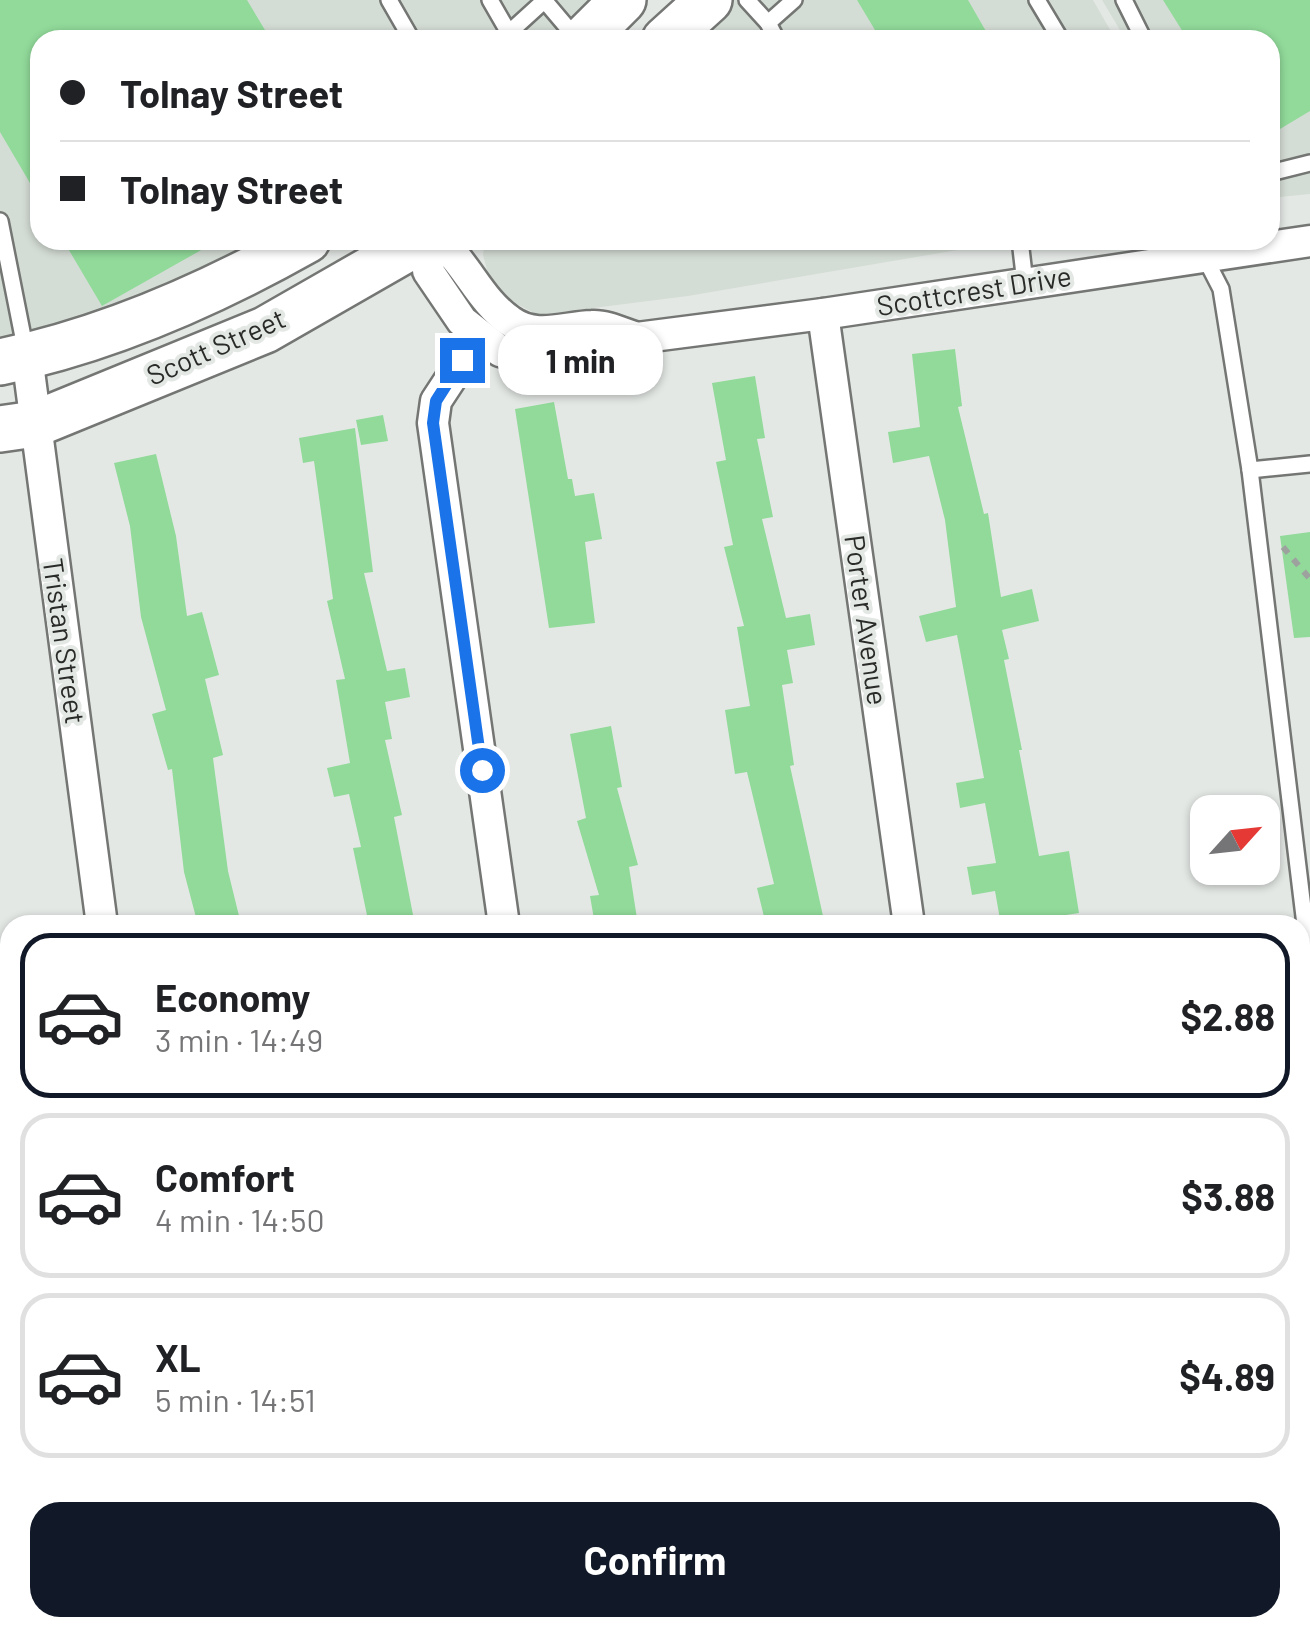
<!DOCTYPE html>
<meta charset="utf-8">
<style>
:root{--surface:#fff;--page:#f6f6f6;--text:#202124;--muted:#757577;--line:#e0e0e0;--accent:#111827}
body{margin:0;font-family:Barlow,sans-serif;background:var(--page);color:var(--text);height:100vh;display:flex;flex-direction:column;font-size:38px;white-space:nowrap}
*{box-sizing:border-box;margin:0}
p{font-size:32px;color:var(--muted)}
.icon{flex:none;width:55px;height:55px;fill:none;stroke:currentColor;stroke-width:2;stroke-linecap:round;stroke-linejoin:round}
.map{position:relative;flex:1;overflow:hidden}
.side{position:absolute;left:0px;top:915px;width:1310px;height:722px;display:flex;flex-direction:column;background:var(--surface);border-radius:30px 30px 0 0;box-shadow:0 2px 8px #0004}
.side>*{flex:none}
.hud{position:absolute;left:30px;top:30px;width:1250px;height:220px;border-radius:30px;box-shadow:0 2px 8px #0004;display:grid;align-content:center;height:220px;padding:0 30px;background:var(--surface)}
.needle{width:65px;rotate:63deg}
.controls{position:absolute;left:1190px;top:795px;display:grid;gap:20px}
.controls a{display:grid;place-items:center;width:90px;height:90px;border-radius:20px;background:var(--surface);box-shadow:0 2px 8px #0004;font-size:50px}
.end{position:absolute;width:45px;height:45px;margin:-22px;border:12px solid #1a73e8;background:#fff;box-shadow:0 0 0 5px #fff}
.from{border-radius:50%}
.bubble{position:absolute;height:70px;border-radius:30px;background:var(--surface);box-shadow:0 2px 8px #0004;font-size:32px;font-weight:700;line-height:70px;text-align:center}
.hud b{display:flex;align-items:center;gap:35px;height:95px;font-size:38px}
.hud b+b{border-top:2px solid var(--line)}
.hud i{width:25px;height:25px;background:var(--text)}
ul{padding:18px 0 0;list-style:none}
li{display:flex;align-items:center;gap:30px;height:165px;margin:0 20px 15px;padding:0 10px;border:5px solid var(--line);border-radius:30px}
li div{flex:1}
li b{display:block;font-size:38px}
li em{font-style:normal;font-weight:700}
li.current{border-color:var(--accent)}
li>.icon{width:90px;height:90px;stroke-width:1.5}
.button{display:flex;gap:20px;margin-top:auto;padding:20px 30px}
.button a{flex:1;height:115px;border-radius:30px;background:var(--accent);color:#fff;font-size:40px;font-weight:700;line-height:115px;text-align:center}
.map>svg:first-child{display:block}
</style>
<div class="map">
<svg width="1310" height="1636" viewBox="0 0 1310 1636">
<rect width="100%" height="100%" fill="#e4e8e5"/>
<g fill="#d4ddd5">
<polygon points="0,0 604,0 560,40 40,40 40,240 283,240 0,350"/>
<polygon points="732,0 1093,0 1116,40 687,40"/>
<polygon points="1102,0 1310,0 1310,194 1270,198 1270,40 1126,40"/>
<polygon points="485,240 1016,240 688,296 538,315 509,300 490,281 483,255"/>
</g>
<g fill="#91da9a">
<polygon points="0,0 247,0 271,40 40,40 40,200 0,132"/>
<polygon points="857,0 968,0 991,40 881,40"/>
<polygon points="1163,0 1310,0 1310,111 1270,135 1270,40 1188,40"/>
<polygon points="63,240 219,240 102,306"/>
<polygon points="955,349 962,406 958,407 984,514 988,513 1001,597 1032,589 1039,621 1002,630 1009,659 1004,660 1022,750 1019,750 1039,856 1069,851 1079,913 1001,925 995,891 972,895 967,867 996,863 985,803 960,808 956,783 984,778 957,635 926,642 919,616 956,607 945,520 929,456 893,463 888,432 920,427 912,354"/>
<polygon points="755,376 765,438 757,439 773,517 762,519 786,618 810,614 815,645 787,650 793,683 782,685 794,765 790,766 825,925 766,925 757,888 774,884 747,772 735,774 725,710 750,706 737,627 744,626 724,547 733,545 716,462 726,460 712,383"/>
<polygon points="554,402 568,479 572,479 575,496 594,493 602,539 585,542 595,623 549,628 515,409"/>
<polygon points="383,415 388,441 361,445 356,420"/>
<polygon points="355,428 373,572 364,573 387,671 405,668 410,697 385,702 392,739 385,740 402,815 394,817 415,925 369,925 353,848 361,847 349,794 334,797 327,768 350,763 336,680 345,679 327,601 333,599 314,461 303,463 299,438"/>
<polygon points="156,454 176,536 187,616 202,612 219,675 205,679 223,755 213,758 228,871 240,920 220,925 198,925 184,872 172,769 168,770 152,714 166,710 141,617 130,526 114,463"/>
<polygon points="1310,532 1310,637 1294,638 1280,536"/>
<polygon points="611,726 622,787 617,788 638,865 629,867 638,925 595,925 590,896 599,895 577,821 586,818 570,734"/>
</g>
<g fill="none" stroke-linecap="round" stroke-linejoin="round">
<g stroke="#747674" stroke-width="20">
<g id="lane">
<polyline points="389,0 412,40"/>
<polyline points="490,0 509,33"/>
<polyline points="544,0 577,39"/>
<polyline points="747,0 768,23 777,40"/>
<polyline points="1037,0 1061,40"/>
<polyline points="1124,0 1144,40"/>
<polyline points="768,23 794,0"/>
<polyline points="501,40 545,0"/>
<polyline points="1270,173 1310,163"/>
<polyline points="0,221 26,352"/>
<polyline points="1020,240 1025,283"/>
<polyline points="1188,240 1204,256 1221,289 1250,470 1310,966"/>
<polyline points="1250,470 1310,464"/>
</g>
</g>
<g stroke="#747674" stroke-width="35">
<g id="street">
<polyline points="431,240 428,271 462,321 500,351 537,362 607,352 637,338 823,314 1310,241"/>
<path d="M438 240C467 263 479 300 510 321 536 340 563 327 592 326 606 325 624 334 637 338"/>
<polyline points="823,314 909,925"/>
<polyline points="478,337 436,401 433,423 504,925"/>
<polyline points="27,356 102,925"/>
<polyline points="0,1505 10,1503"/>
<polyline points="1002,1628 1003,1636"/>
</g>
</g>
<g stroke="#747674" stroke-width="50">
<g id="secondary">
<polyline points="583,40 623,0"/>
<polyline points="665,40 709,0"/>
<path d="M0 362C107 340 213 293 307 240"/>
<polyline points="0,429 35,424 265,330 422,240"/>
</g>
</g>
<polyline stroke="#9ea29f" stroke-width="6" stroke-dasharray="8 8" stroke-linecap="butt" points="1283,547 1310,579"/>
<use href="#lane" stroke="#fff" stroke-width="15"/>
<use href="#street" stroke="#fff" stroke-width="30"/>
<use href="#secondary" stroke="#fff" stroke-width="45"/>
</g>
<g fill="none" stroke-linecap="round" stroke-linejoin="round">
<polyline stroke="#1a73e8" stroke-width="12" points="462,360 436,401 433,423 482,770"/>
</g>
<g text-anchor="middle" stroke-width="8" stroke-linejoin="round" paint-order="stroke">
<g font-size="28" fill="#292b29" stroke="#e4e8e5">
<text transform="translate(974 291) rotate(-9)" y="10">Scottcrest Drive</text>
<text transform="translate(216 347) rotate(-24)" y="10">Scott Street</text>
<text transform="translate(866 620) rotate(82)" y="10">Porter Avenue</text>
<text transform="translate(64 641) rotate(82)" y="10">Tristan Street</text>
</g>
</g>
</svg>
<div class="controls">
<a><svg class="needle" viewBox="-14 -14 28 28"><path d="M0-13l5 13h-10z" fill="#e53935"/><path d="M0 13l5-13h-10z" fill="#757577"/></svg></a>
</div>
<i class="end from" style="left:482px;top:770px"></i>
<i class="end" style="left:462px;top:360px"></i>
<div class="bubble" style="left:498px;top:325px;width:165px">1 min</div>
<div class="hud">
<b><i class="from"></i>Tolnay Street</b>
<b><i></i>Tolnay Street</b>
</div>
<section class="side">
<ul>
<li class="current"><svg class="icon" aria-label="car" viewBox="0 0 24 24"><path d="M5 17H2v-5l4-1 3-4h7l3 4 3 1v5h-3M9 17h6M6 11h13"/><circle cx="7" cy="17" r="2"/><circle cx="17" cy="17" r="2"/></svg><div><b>Economy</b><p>3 min · 14:49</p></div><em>$2.88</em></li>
<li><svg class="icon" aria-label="car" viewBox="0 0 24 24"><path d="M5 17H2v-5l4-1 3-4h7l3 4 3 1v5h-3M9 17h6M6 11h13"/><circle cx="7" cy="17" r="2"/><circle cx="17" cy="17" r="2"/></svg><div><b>Comfort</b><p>4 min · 14:50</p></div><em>$3.88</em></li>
<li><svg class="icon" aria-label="car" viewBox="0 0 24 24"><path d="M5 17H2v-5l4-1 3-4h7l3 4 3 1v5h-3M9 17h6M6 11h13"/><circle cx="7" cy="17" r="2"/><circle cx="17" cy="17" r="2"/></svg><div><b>XL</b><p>5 min · 14:51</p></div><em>$4.89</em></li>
</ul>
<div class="button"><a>Confirm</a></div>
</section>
</div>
